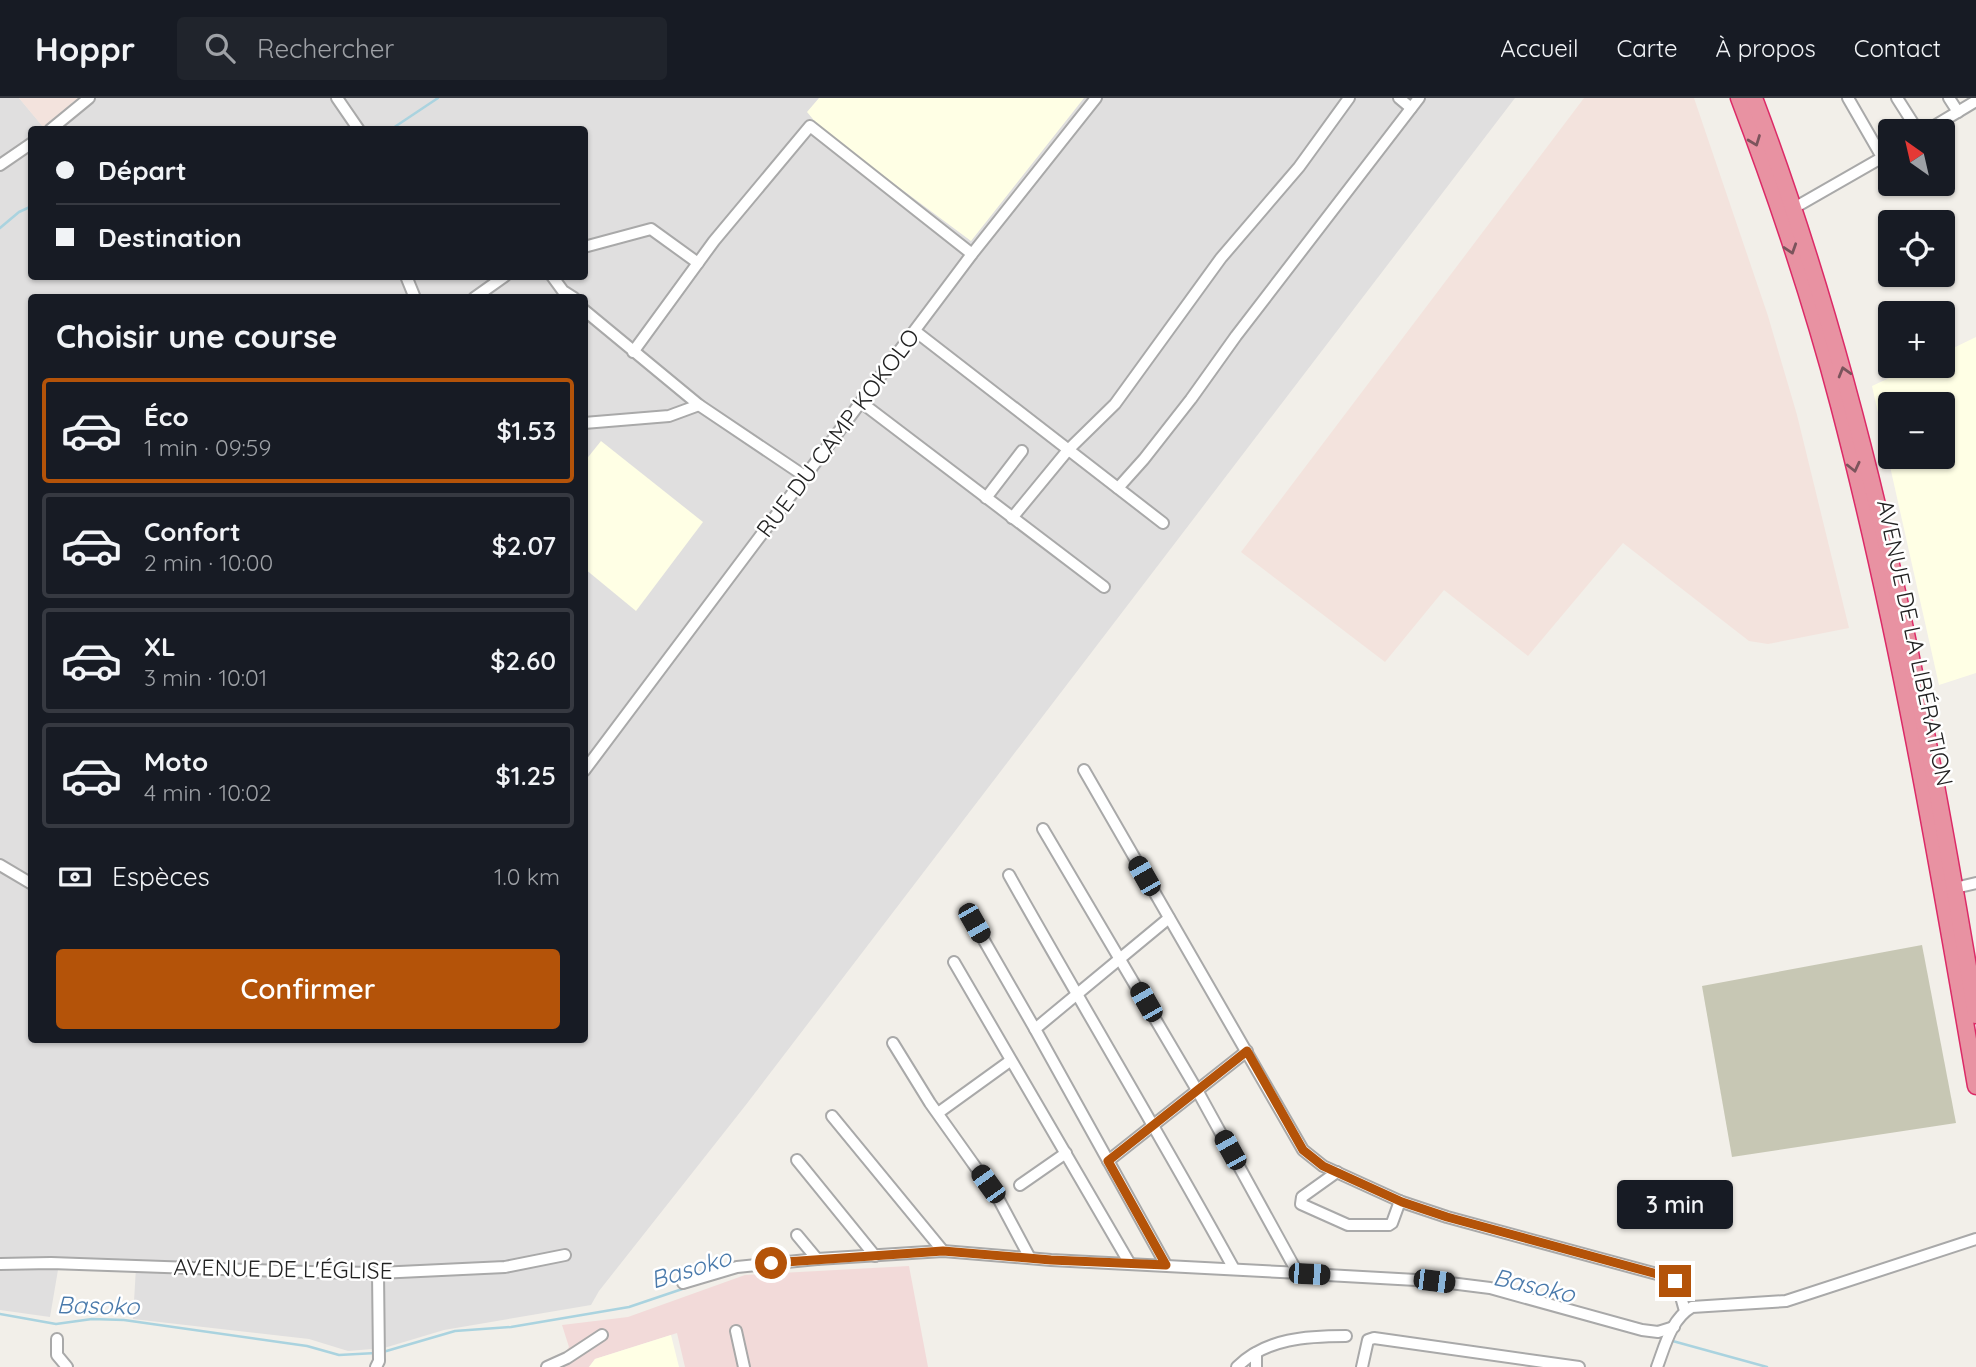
<!DOCTYPE html>
<html lang="fr">
<meta charset="utf-8">
<style>
:root{--surface:#171b24;--page:#20242c;--text:#f1f3f6;--muted:#9ea1a6;--line:#363941;--accent:#b45309}
body{margin:0;font-family:Quicksand,sans-serif;background:var(--page);color:var(--text);height:100vh;display:flex;flex-direction:column;font-size:26px;white-space:nowrap}
*{box-sizing:border-box;margin:0}
p{font-size:23px;color:var(--muted)}
.icon{flex:none;width:38px;height:38px;fill:none;stroke:currentColor;stroke-width:2;stroke-linecap:round;stroke-linejoin:round}
.map{position:relative;flex:1;overflow:hidden}
.side{position:absolute;left:28px;top:196px;width:560px;height:749px;display:flex;flex-direction:column;background:var(--surface);border-radius:7px;box-shadow:0 2px 5px #0004}
.side>*{flex:none}
.hud{position:absolute;left:28px;top:28px;width:560px;height:154px;border-radius:7px;box-shadow:0 2px 5px #0004;display:grid;align-content:center;height:154px;padding:0 28px;background:var(--surface)}
.needle{width:46px;rotate:326deg}
.controls{position:absolute;left:1878px;top:21px;display:grid;gap:14px}
.controls a{display:grid;place-items:center;width:77px;height:77px;border-radius:7px;background:var(--surface);box-shadow:0 2px 5px #0004;font-size:35px}
.end{position:absolute;width:32px;height:32px;margin:-16px;border:9px solid #b45309;background:#fff;box-shadow:0 0 0 4px #fff}
.from{border-radius:50%}
.bubble{position:absolute;height:49px;border-radius:7px;background:var(--surface);box-shadow:0 2px 5px #0004;font-size:23px;font-weight:600;line-height:49px;text-align:center}
.car{position:absolute;width:21px;height:42px;margin:-21px -10px;border-radius:9px;box-shadow:0 0 5px 2px #0007;background:linear-gradient(#222 24%,#8ab4d8 0 40%,#222 0 76%,#8ab4d8 0 86%,#222 0)}
.hud b{display:flex;align-items:center;gap:24px;height:66px;font-size:26px}
.hud b+b{border-top:2px solid var(--line)}
.hud i{width:18px;height:18px;background:var(--text)}
ul{padding:0;list-style:none}
li{display:flex;align-items:center;gap:21px;height:105px;margin:0 14px 10px;padding:0 14px;border:4px solid var(--line);border-radius:7px}
li div{flex:1}
li b{display:block;font-size:26px}
li em{font-style:normal;font-weight:600}
li.current{border-color:var(--accent)}
li>.icon{width:63px;height:63px;stroke-width:1.5}
h2{padding:0 28px;font-size:32px;line-height:84px}
.pay{display:flex;align-items:center;gap:18px;height:77px;padding:0 28px;font-size:26px}
.pay p{margin-inline-start:auto}
.cta{display:flex;gap:14px;margin-top:auto;padding:14px 28px}
.cta a{flex:1;height:80px;border-radius:7px;background:var(--accent);color:#fff;font-size:28px;font-weight:600;line-height:80px;text-align:center}
header{display:flex;align-items:center;gap:42px;box-sizing:border-box;height:98px;padding:0 35px;background:var(--surface);border-bottom:2px solid var(--line)}
header strong{font-size:33px}
nav{display:flex;gap:38px;margin-inline-start:auto;font-size:24px}
.search{width:490px;height:63px;background:var(--page);display:flex;align-items:center;gap:18px;box-sizing:border-box;padding:0 24px;border-radius:7px;color:var(--muted);font-size:26px}
.map>svg:first-child{display:block}
</style>
<header>
<strong>Hoppr</strong>
<div class="search"><svg class="icon" aria-label="search" viewBox="0 0 24 24"><circle cx="10" cy="10" r="6"/><path d="M15 15l6 6"/></svg>Rechercher</div>
<nav><a>Accueil</a><a>Carte</a><a>À propos</a><a>Contact</a></nav>
</header>
<div class="map">
<svg width="1976" height="1269" viewBox="0 0 1976 1269">
<rect width="100%" height="100%" fill="#f2efe9"/>
<path fill="#e0dfdf" fill-rule="evenodd" d="M0 0H19L45 31 32 32V178H584V32L58 31 96 0H1515L745 1008 599 1193 591 1207 444 1232 384 1250 348 1253 309 1241 133 1221 136 1169 59 1166 50 1219 0 1212ZM32 200H584V942H32Z"/>
<polygon fill="#f2dad9" points="909,1168 928,1269 685,1269 677,1235 595,1261 589,1269 555,1269 569,1249 562,1227 628,1219 745,1177"/>
<g fill="#ffffe5" fill-rule="evenodd">
<polygon points="819,0 1084,0 971,143 822,32 807,14"/>
<path d="M1976 239V575L1939 587 1872 288 1915 268H1942L1943 255ZM1890 306H1942V359H1890Z"/>
<polygon points="601,343 703,424 636,513 585,471 585,363"/>
<polygon points="671,1237 679,1269 589,1269 595,1261"/>
</g>
<g fill="#f3e3dd">
<polygon points="19,0 78,0 43,29"/>
<polygon points="1584,0 1694,0 1768,218 1797,317 1849,530 1768,546 1749,543 1623,445 1528,558 1444,492 1385,564 1241,454"/>
</g>
<polygon fill="#c7c7b4" points="1922,847 1956,1025 1732,1059 1702,888"/>
<g fill="none" stroke-linecap="round" stroke-linejoin="round">
<g stroke="#aad3df" stroke-width="2.5">
<polyline points="390,32 438,0"/>
<polyline points="0,130 19,114 32,108"/>
<polyline points="0,1216 56,1226 92,1221 124,1222 307,1248 339,1257 376,1255"/>
<polyline points="1669,1242 1767,1269"/>
<polyline points="383,1254 455,1233 511,1229 629,1209 700,1185"/>
</g>
<g stroke="#a9a9a9" stroke-width="14">
<g id="minor">
<polyline points="337,0 359,32"/>
<polyline points="1399,0 1411,10"/>
<polyline points="1848,0 1882,59"/>
<polyline points="1897,0 1918,33"/>
<polyline points="1949,0 1958,14"/>
<polyline points="50,32 89,0"/>
<polyline points="1926,33 1976,3"/>
<polyline points="0,67 32,45"/>
<polyline points="1794,110 1890,55"/>
<polyline points="584,149 651,131 698,165"/>
<polyline points="406,178 415,200"/>
<polyline points="552,178 563,193 574,200"/>
<polyline points="474,200 505,178"/>
<polyline points="584,212 699,307 806,379"/>
<polyline points="915,233 1163,425"/>
<polyline points="633,254 714,143 810,28 972,156"/>
<polyline points="862,305 1104,489"/>
<polyline points="584,325 669,318 699,307"/>
<polyline points="1118,390 1144,361 1191,301 1236,238 1419,0"/>
<polyline points="986,400 1022,353"/>
<polyline points="1012,420 1068,352 1115,306 1221,160 1299,69 1349,0"/>
<polyline points="1084,672 1303,1052 1323,1068 1402,1104 1447,1119 1668,1179 1678,1188 1685,1213"/>
<polyline points="584,673 972,156 1096,0"/>
<polyline points="1043,731 1197,992 1296,1172 1301,1175 1309,1176 1434,1183 1490,1190 1642,1232 1658,1234 1674,1229"/>
<polyline points="0,767 32,786"/>
<path d="M1009 777C1083 909 1161 1038 1234 1171"/>
<polyline points="1955,790 1976,785"/>
<polyline points="974,825 1035,931"/>
<polyline points="954,864 1130,1166"/>
<polyline points="893,945 930,1005 999,1102 1030,1160"/>
<polyline points="938,1015 1010,963"/>
<polyline points="832,1018 943,1153"/>
<polyline points="797,1062 875,1158"/>
<polyline points="1108,1063 1247,953"/>
<polyline points="1337,1074 1302,1099 1301,1106 1348,1127 1389,1127 1392,1125 1400,1103"/>
<polyline points="1020,1087 1066,1055"/>
<polyline points="797,1137 817,1161"/>
<polyline points="0,1166 51,1165 308,1174 378,1175 505,1169 565,1157"/>
<polyline points="1166,1167 1035,931 1169,820"/>
<polyline points="683,1185 737,1169 817,1161 943,1153 1051,1162 1301,1175"/>
<polyline points="736,1233 744,1269"/>
<polyline points="57,1241 57,1257 67,1269"/>
<polyline points="1256,1255 1256,1269"/>
<polyline points="376,1269 379,1263 378,1175"/>
<polyline points="547,1269 567,1260 602,1237"/>
<path d="M1237 1269C1266 1240 1308 1238 1346 1238"/>
<polyline points="1362,1269 1368,1242 1374,1240 1579,1269"/>
<path d="M1657 1269C1665 1248 1671 1221 1692 1209L1786 1203 1976 1141"/>
</g>
</g>
<g stroke="#dc2a67" stroke-width="19">
<g id="highway">
<path d="M1739 0C1777 100 1812 204 1839 307 1898 532 1937 760 1976 988"/>
<path d="M1754 0C1866 296 1925 606 1976 917"/>
</g>
</g>
<use href="#minor" stroke="#fff" stroke-width="10"/>
<use href="#highway" stroke="#e892a2" stroke-width="16"/>
</g>
<defs><path id="oneway-chevron" d="M-2-3.5L2.5 0L-2 3.5" fill="none" stroke-width="1.6" stroke-linecap="round" stroke-linejoin="round" transform="scale(1.75)"/></defs>
<g stroke="#7b545c">
<use href="#oneway-chevron" transform="translate(1755 43) rotate(69)"/>
<use href="#oneway-chevron" transform="translate(1791 151) rotate(72)"/>
<use href="#oneway-chevron" transform="translate(1844 274) rotate(-106)"/>
<use href="#oneway-chevron" transform="translate(1854 369) rotate(77)"/>
</g>
<g fill="none" stroke-linecap="round" stroke-linejoin="round">
<polyline stroke="#b45309" stroke-width="9" points="771,1165 943,1153 1051,1162 1166,1167 1108,1063 1247,953 1303,1052 1323,1068 1402,1104 1447,1119 1668,1179 1675,1183"/>
</g>
<g text-anchor="middle" stroke-width="5" stroke-linejoin="round" paint-order="stroke">
<g font-size="23" fill="#222" stroke="#fff">
<text transform="translate(838 335) rotate(-53)" y="8">RUE DU CAMP KOKOLO</text>
<text transform="translate(1915 545) rotate(78)" y="8">AVENUE DE LA LIBÉRATION</text>
<text transform="translate(283 1171) rotate(1)" y="8">AVENUE DE L'ÉGLISE</text>
</g>
<g font-size="24" font-style="italic" fill="#4a7aab" stroke="#fff">
<text transform="translate(691 1171) rotate(-17)" y="8">Basoko</text>
<text transform="translate(1534 1188) rotate(13)" y="8">Basoko</text>
<text transform="translate(98 1208) rotate(1)" y="8">Basoko</text>
</g>
</g>
</svg>
<div class="controls">
<a><svg class="needle" viewBox="-14 -14 28 28"><path d="M0-13l5 13h-10z" fill="#e53935"/><path d="M0 13l5-13h-10z" fill="#9ea1a6"/></svg></a>
<a><svg class="icon" aria-label="locate" viewBox="0 0 24 24"><circle cx="12" cy="12" r="6"/><path d="M12 2v4M12 18v4M2 12h4M18 12h4"/></svg></a>
<a>+</a>
<a>−</a>
</div>
<i class="end from" style="left:771px;top:1165px"></i>
<i class="end" style="left:1675px;top:1183px"></i>
<div class="bubble" style="left:1617px;top:1082px;width:116px">3 min</div>
<i class="car" style="left:1144px;top:778px;rotate:330deg"></i>
<i class="car" style="left:974px;top:825px;rotate:150deg"></i>
<i class="car" style="left:1146px;top:904px;rotate:330deg"></i>
<i class="car" style="left:1230px;top:1052px;rotate:331deg"></i>
<i class="car" style="left:988px;top:1086px;rotate:324deg"></i>
<i class="car" style="left:1309px;top:1176px;rotate:93deg"></i>
<i class="car" style="left:1434px;top:1183px;rotate:97deg"></i>
<div class="hud">
<b><i class="from"></i>Départ</b>
<b><i></i>Destination</b>
</div>
<section class="side">
<h2>Choisir une course</h2>
<ul>
<li class="current"><svg class="icon" aria-label="car" viewBox="0 0 24 24"><path d="M5 17H2v-5l4-1 3-4h7l3 4 3 1v5h-3M9 17h6M6 11h13"/><circle cx="7" cy="17" r="2"/><circle cx="17" cy="17" r="2"/></svg><div><b>Éco</b><p>1 min · 09:59</p></div><em>$1.53</em></li>
<li><svg class="icon" aria-label="car" viewBox="0 0 24 24"><path d="M5 17H2v-5l4-1 3-4h7l3 4 3 1v5h-3M9 17h6M6 11h13"/><circle cx="7" cy="17" r="2"/><circle cx="17" cy="17" r="2"/></svg><div><b>Confort</b><p>2 min · 10:00</p></div><em>$2.07</em></li>
<li><svg class="icon" aria-label="car" viewBox="0 0 24 24"><path d="M5 17H2v-5l4-1 3-4h7l3 4 3 1v5h-3M9 17h6M6 11h13"/><circle cx="7" cy="17" r="2"/><circle cx="17" cy="17" r="2"/></svg><div><b>XL</b><p>3 min · 10:01</p></div><em>$2.60</em></li>
<li><svg class="icon" aria-label="car" viewBox="0 0 24 24"><path d="M5 17H2v-5l4-1 3-4h7l3 4 3 1v5h-3M9 17h6M6 11h13"/><circle cx="7" cy="17" r="2"/><circle cx="17" cy="17" r="2"/></svg><div><b>Moto</b><p>4 min · 10:02</p></div><em>$1.25</em></li>
</ul>
<div class="pay"><svg class="icon" aria-label="cash" viewBox="0 0 24 24"><path d="M3 7h18v10H3z"/><circle cx="12" cy="12" r="2"/></svg>Espèces<p>1.0 km</p></div>
<div class="cta"><a>Confirmer</a></div>
</section>
</div>
